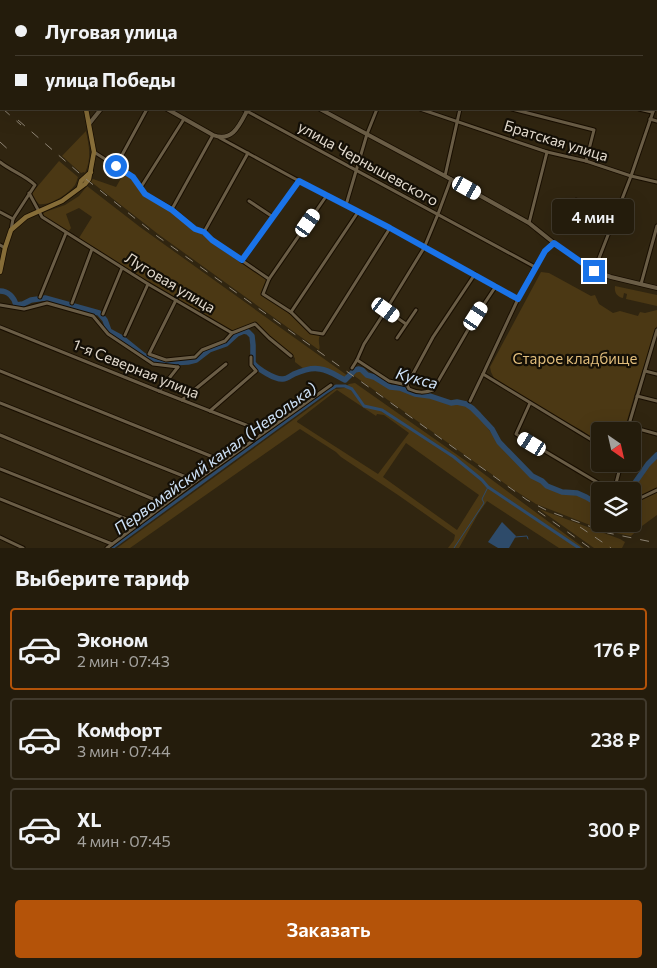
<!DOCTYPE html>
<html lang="ru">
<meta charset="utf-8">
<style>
:root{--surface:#241c0c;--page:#2c2515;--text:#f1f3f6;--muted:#a3a19d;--line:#413a2d;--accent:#b45309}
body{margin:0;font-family:Commissioner,sans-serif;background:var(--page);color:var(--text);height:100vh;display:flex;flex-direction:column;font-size:19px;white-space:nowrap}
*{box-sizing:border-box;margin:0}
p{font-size:16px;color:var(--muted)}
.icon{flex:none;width:28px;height:28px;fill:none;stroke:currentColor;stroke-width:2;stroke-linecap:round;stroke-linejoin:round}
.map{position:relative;height:548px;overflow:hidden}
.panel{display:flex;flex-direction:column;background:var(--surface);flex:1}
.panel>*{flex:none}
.guide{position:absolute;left:0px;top:0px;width:658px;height:110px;box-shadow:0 5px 20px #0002,0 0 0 1px var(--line);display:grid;align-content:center;height:110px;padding:0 15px;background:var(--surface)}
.needle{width:32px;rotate:146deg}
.tools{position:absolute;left:591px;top:422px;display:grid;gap:10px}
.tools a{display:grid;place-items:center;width:50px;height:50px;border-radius:5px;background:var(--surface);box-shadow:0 5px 20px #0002,0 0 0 1px var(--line);font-size:25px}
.end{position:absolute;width:22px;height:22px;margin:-11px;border:6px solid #1a73e8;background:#fff;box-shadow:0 0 0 2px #fff}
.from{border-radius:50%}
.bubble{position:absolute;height:35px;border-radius:5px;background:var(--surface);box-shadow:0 5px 20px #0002,0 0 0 1px var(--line);font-size:16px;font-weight:600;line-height:35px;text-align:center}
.car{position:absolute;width:15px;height:30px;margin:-15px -8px;border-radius:6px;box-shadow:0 0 4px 1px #0007;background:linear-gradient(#fff 24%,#345 0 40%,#fff 0 76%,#345 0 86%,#fff 0)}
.guide b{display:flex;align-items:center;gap:18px;height:48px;font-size:19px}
.guide b+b{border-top:1px solid var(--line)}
.guide i{width:12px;height:12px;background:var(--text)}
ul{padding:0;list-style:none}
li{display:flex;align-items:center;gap:15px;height:82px;margin:0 10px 8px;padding:0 5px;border:2px solid var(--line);border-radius:5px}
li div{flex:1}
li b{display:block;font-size:19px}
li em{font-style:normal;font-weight:600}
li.on{border-color:var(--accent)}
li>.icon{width:45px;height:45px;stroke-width:1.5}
h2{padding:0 15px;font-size:22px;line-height:60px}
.action{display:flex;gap:10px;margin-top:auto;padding:10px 15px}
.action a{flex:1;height:58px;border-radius:5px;background:var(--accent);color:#fff;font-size:20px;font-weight:600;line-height:58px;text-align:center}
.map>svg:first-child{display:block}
</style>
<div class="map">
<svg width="657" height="548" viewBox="0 0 657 548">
<rect width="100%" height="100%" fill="#302510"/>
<g fill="#4b3814" fill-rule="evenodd">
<path d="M86 131C89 146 92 158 85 173L84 172 81 173 62 156Z"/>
<path d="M59 161 78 177C77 180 76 183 75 185 68 194 50 206 39 204L34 199 32 193Z"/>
<path d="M124 173 132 178 139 187 144 195 171 211 194 230 203 233 212 241 267 280 262 294 264 297 290 314 308 331 320 335C317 342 321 346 319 350L158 234 90 181 93 179 116 187Z"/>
<path d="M87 186 140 227 348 376 344 379C326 368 325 365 304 369L295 362V358L269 337 256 324 253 323 232 331C180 301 129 270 79 238L92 217 79 208 66 214 71 228 68 232 44 217 43 214 45 212 65 205 79 196Z"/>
<polygon points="541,272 549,273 591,296 595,295 599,304 613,313 620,311 638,316 640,312 645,313 657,310 657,326 635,393 624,431 600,431 600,443 581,430 551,414 494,378 491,372 490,367"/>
<path d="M615 286 657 295V306L626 299 627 294 624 293 623 298C617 297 614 292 615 286Z"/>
<polygon points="358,371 361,371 366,376 374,378 389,388 400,389 415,395 430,397 450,405 457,404 466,406 472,409 478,415 498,442 531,477 541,482 547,487 554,489 557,491 562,493 576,494 587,499 591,503 600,506 600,524 632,524 633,503 657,492 657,515 642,526 631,536 616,533 595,527 536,504 514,490 353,375"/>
<path d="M355 383 476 468 584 548H559L487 501 478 514 459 548H448L454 540 455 535 398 495 341 457 336 452 300 429 130 548H117L326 396 335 389 344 388 349 384ZM337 390 376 416 377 414 384 415 409 433 378 474 297 422V421ZM406 443 479 495 457 530 383 477Z"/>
<path d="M657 457V489L633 501 632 491H627C641 483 645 467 657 457Z"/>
<polygon points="539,509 620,539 625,542 622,548 594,548"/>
</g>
<polygon fill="#2e4b6a" points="502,522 516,536 509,548 498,548 488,542"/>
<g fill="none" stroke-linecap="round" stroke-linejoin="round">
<g stroke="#2e4b6a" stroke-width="1">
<polyline points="515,537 527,536 528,539"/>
<polyline points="454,548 484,503 482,499 488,487"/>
</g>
<polyline stroke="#2e4b6a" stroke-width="3" points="112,548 325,393 336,386 345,386 352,389 364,406 382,410 454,457 482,480 488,487 579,548"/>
<g stroke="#2e4b6a" stroke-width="5.5">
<path d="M0 291C8 291 14 297 16 305L23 304 31 300 45 298 99 313 105 320 109 331 122 338 143 355 156 362 170 363 188 362 196 360 209 350 226 344 237 334 244 331 248 332 252 336 253 345V363C258 369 275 380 283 379 287 379 290 376 294 374 301 371 312 367 320 369 329 370 337 376 345 380L355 370 359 369 362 370 367 375 374 377 390 387 400 388 415 394 430 396 451 403 457 402 466 404 472 408 479 415 492 429 499 442 532 476 542 481 547 486 562 492 577 493 586 497 596 503H600"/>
<polyline points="625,491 634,484 648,464 657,455"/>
</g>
<g stroke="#180e00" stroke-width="5">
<g id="minor">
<polyline points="233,0 236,1"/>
<polyline points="647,0 653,1"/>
<polyline points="403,1 404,0"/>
<polyline points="480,1 480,0"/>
<polyline points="515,1 516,0"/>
<polyline points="656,2 657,2"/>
<polyline points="656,42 657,42"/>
<polyline points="0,60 1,61"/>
<polyline points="656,74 657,74"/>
<polyline points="656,102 657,101"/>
<polyline points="243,109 535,267"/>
<polyline points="420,109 547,152 586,161 631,176 657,182"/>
<polyline points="512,109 594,130 586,161"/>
<polyline points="639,109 652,112"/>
<polyline points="650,119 657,121"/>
<polyline points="220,138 299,181 390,228 518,299"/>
<polyline points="94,152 133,177 145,194 172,209 195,229 204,232 212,240 269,279"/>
<path d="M0 162C11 171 25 175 35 185L13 219 11 230"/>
<polyline points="116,166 147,109"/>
<polyline points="445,176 460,109"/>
<polyline points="141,187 184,119"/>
<polyline points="29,193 42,217 148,284 232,333 255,324 269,338 291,356"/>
<polyline points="327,195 269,279 263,294 291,312 311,332 323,334 390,228"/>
<polyline points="249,201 273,217"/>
<polyline points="346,205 367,134 377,109"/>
<polyline points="172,209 213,135"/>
<polyline points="0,212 13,219"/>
<polyline points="568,219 573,202 576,200 616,215"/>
<polyline points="529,223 547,152"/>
<polyline points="204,232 248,153"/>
<polyline points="554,243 545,251 535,267 518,299 483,374 600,445"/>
<polyline points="0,245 5,248"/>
<polyline points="242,261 299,181"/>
<polyline points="594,271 631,176 654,109"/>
<polyline points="641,284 657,226"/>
<polyline points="40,297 66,233"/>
<polyline points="176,300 149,354 166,360 195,357 202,350 225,341 232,333"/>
<polyline points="72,303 92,249"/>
<polyline points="0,305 24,309 47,303 93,316 108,334 153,364 178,367"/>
<polyline points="386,310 406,324"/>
<polyline points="291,312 358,212"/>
<polyline points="103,314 122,268"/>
<polyline points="0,327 159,391 264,432"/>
<polyline points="125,335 148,284"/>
<polyline points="397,338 416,310"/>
<path d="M357 360 389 381 407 385 409 389C418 393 424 393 433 390L476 316 496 286"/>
<polyline points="352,368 357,360 364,344 386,310 424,248 438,214 451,179"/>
<polyline points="0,371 223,461"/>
<polyline points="645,371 657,374"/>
<polyline points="407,385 433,337 475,274"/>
<polyline points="159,391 178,367"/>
<polyline points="637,396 657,401"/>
<polyline points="182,400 226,364"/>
<polyline points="470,401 483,374"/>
<polyline points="0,403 196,481"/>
<polyline points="530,403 516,434 612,491"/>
<polyline points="210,411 256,371 251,365 251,357"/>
<polyline points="628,426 657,434"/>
<polyline points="627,431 657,330"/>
<polyline points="0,435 165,504"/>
<polyline points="0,469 139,524"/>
<polyline points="614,491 621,464"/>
<polyline points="0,499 112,544"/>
<polyline points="632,502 657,490"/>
<polyline points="0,537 23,548"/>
<polyline points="107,548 196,481 331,385"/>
</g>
</g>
<g stroke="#180e00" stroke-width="5.5">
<g id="tertiary">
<polyline points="117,0 119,1"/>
<polyline points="283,1 283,0"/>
<path d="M167 109 213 135C233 143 240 124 248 109"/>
<polyline points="320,109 445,176 529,223 554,243 594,271 611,277 657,288"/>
<polyline points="89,124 101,109"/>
</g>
</g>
<g stroke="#180e00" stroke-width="6">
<g id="secondary">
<polyline points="31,0 32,1"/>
<polyline points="79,188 81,181 91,172"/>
<polyline points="0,272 5,248 11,230 26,217 62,201 85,184 89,179 94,152 86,109"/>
</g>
</g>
<use href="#minor" stroke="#6a5d46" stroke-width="3"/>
<use href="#tertiary" stroke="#6a5d46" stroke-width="4"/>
<use href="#secondary" stroke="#866d38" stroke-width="4.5"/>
<g stroke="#8f8575" stroke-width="1" stroke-dasharray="9 9" stroke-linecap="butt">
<polyline points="3,109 21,125"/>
<polyline points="18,120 86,179 157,236 527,500 548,511 608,533 657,543"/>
<polyline points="0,142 12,153"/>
<polyline points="538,511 590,548"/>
<polyline points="580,527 611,548"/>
</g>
</g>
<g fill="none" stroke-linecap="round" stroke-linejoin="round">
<polyline stroke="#1a73e8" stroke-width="6" points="116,166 133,177 145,194 172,210 195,229 204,232 212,240 242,260 299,181 390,228 518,299 545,251 554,243 594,271"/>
</g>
<g text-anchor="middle" stroke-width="4.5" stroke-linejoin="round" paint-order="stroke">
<g font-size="15" fill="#e1d9cd" stroke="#140f06">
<text transform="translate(556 141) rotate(17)" y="5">Братская улица</text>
<text transform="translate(368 164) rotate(29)" y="5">улица Чернышевского</text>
<text transform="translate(170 283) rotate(31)" y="5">Луговая улица</text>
<text transform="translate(136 369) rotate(22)" y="5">1-я Северная улица</text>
</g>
<g font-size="15" fill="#e1bd7c" stroke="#140f06">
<text x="575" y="364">Старое кладбище</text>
</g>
<g font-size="16" font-style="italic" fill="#cfe3f9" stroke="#140f06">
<text transform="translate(417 378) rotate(15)" y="6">Кукса</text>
<text transform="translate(215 458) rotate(-36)" y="6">Первомайский канал (Неволька)</text>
</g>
</g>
</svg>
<div class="tools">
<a><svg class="needle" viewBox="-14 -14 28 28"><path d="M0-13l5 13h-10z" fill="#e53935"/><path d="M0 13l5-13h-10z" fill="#a3a19d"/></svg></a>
<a><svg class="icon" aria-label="layers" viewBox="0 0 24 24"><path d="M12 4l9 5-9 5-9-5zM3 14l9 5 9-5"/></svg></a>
</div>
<i class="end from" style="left:116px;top:166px"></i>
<i class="end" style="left:594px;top:271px"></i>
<div class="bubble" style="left:552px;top:199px;width:82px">4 мин</div>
<i class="car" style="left:467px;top:188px;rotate:119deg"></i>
<i class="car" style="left:308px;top:223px;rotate:35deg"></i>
<i class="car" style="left:386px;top:310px;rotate:126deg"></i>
<i class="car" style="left:476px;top:316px;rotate:33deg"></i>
<i class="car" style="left:532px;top:444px;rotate:301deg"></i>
<div class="guide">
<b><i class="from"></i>Луговая улица</b>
<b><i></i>улица Победы</b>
</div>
</div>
<section class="panel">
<h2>Выберите тариф</h2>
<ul>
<li class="on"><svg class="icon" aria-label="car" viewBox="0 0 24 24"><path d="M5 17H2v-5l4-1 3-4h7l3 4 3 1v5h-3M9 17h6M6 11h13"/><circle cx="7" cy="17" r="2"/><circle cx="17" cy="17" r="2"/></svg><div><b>Эконом</b><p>2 мин · 07:43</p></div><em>176 ₽</em></li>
<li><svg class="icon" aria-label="car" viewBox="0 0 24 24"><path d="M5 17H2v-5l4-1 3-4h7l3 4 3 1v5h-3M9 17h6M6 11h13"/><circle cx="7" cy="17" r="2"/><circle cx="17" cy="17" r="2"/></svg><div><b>Комфорт</b><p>3 мин · 07:44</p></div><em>238 ₽</em></li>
<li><svg class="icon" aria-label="car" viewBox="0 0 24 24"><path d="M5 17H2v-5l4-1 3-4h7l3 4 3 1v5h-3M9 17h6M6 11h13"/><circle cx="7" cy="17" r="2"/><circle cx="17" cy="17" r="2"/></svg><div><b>XL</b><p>4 мин · 07:45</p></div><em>300 ₽</em></li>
</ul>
<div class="action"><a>Заказать</a></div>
</section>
